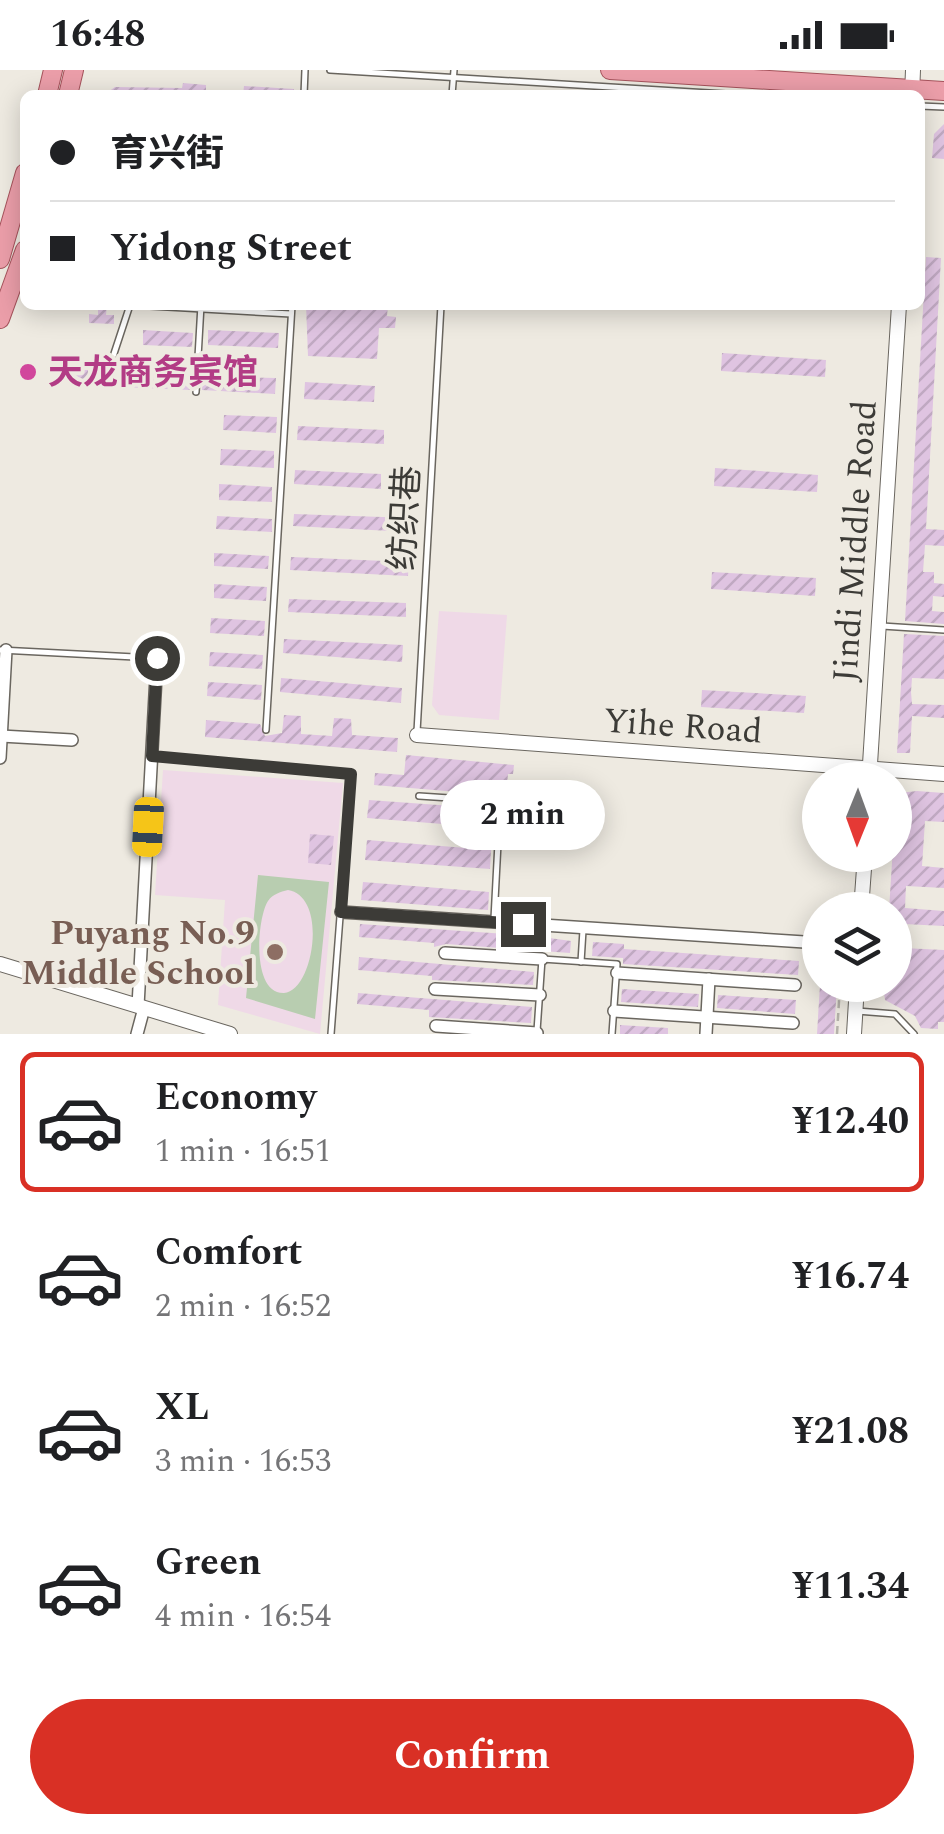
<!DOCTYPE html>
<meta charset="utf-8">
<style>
:root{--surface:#fff;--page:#f2f2f2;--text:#202124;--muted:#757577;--line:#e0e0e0;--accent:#d93025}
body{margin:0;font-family:Spectral,"Noto Sans SC",serif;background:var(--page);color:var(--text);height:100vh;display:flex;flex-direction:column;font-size:38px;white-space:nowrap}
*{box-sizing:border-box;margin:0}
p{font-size:32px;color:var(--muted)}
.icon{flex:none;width:55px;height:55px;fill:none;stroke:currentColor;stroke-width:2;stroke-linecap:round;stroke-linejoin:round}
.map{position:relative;height:964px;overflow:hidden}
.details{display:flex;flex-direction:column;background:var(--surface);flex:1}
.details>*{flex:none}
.guide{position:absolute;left:20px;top:20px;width:905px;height:220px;border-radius:15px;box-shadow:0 5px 25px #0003;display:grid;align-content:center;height:220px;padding:0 30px;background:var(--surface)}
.needle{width:65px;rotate:181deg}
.buttons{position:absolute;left:802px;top:692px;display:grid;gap:20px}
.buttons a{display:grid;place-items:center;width:110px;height:110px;border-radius:50%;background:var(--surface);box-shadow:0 5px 25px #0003;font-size:50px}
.end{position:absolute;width:45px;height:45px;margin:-22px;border:12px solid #3c3b37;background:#fff;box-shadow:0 0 0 5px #fff}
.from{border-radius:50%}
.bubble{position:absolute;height:70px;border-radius:35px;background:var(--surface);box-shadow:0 5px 25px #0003;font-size:32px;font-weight:700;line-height:70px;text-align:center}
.car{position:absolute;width:30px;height:60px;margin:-30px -15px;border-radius:12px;box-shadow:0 0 8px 2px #0007;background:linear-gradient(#f5c518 24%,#345 0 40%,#f5c518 0 76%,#345 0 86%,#f5c518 0)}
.guide b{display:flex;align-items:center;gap:35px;height:95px;font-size:38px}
.guide b+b{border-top:2px solid var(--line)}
.guide i{width:25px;height:25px;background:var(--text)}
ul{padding:18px 0 0;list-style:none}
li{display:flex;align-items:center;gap:30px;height:140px;margin:0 20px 15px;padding:0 10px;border:5px solid transparent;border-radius:15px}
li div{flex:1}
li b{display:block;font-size:38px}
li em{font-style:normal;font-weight:700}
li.on{border-color:var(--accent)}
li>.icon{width:90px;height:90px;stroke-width:1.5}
.button{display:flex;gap:20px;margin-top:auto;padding:20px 30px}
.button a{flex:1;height:115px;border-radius:60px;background:var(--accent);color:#fff;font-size:40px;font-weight:700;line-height:115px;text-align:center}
.status{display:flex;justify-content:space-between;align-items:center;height:70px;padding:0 50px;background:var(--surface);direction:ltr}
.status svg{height:28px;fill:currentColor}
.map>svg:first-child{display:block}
</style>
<div class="status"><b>16:48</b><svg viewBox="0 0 49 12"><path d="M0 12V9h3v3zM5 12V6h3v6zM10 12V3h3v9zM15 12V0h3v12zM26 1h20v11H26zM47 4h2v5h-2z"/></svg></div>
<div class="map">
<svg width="944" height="964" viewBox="0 0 944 964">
<defs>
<pattern id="building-hatch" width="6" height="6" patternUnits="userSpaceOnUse" patternTransform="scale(2.5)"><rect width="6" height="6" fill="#dfc4e1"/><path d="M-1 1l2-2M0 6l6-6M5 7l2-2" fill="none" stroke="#c0a9c2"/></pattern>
</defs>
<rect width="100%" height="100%" fill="#eeeae1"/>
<g fill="#efd9e7">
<polygon points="439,541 507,545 499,650 439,645 432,635"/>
<polygon points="163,700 343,713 320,964 218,935 225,830 155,825"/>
</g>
<path fill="#b8cdb0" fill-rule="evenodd" d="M258 805 329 812 315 949 246 928ZM288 820C329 827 313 922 284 923 251 924 257 848 268 831 273 824 280 822 288 820Z"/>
<g fill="url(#building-hatch)">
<polygon points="183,13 206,15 206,25 104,25 115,17 182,18"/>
<polygon points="244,16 294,19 294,25 243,25"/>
<polygon points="944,54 944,89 932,88 934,64"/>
<polygon points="926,187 941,188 926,459 944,460 944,476 925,475 923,502 934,502 934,513 944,514 944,527 933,526 932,541 944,542 944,554 905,551"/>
<polygon points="98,235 107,235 106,245 114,245 114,254 89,253 89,244 98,245"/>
<polygon points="306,235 388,235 387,246 396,247 395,258 379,258 377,289 308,286"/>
<polygon points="143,260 193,263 192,277 143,275"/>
<polygon points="208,260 279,263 278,278 208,275"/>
<polygon points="722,283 826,290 825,307 721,301"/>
<polygon points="80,292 88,292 88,303 96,303 95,312 70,311 71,302 79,302"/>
<polygon points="122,302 191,306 190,320 122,317"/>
<polygon points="203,306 276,308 275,324 202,320"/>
<polygon points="305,312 375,316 374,332 304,329"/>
<polygon points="224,345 277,347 276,363 223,360"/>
<polygon points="298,356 384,360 384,374 297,370"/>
<polygon points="221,379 274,381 274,398 220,395"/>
<polygon points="715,398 818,405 817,422 714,416"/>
<polygon points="295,400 381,404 381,419 294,414"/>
<polygon points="219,414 272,417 272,432 219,430"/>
<polygon points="294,444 412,448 411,462 293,456"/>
<polygon points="217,446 272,449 272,462 216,459"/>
<polygon points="214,483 269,486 268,499 214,496"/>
<polygon points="291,487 409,492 408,506 290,500"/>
<polygon points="712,502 816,508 815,526 711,519"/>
<polygon points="214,514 267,517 266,531 214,528"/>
<polygon points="289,529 406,533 406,547 288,542"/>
<polygon points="211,548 265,551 264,566 210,563"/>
<polygon points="904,564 944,566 944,609 912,608 911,622 912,634 944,635 944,648 912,646 910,683 897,683"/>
<polygon points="284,569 403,575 402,592 283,583"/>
<polygon points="210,582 263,585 262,599 209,596"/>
<polygon points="281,608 402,618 401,633 280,622"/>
<polygon points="208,612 262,615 261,630 207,626"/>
<polygon points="702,620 806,626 804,643 701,637"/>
<polygon points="284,645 301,646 301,664 332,666 334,648 351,649 352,665 398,668 397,682 205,667 206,650 260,654 265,666 282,663"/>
<polygon points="406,685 514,695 513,704 508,704 506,726 374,715 375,703 404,705"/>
<polygon points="917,721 944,723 944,752 925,751 922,796 944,798 944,818 906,816 905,838 944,841 944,856 904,854 903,878 944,880 944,952 938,952 938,959 921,958 915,946 885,930 884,923 884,915 895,915 895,840 889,840 896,729 899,723"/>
<polygon points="369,730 494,739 493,758 367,748"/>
<polygon points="310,764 334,766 331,795 308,793"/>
<polygon points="367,770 491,780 490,799 365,790"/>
<polygon points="363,812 489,822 488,840 361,830"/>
<polygon points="360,854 535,866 571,871 570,883 446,874 434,877 434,873 359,867"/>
<polygon points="593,872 624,874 624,879 799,891 798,905 623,894 623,888 592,886"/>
<polygon points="359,887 534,902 533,915 432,910 432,906 358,900"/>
<polygon points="820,915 837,915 834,964 817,964"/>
<polygon points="622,919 699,924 698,937 621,932"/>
<polygon points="358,923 532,937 531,953 429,947 429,940 357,934"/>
<polygon points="718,925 796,930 795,944 717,938"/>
<polygon points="620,955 668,958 668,964 620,964"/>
</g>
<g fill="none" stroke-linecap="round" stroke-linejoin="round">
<g stroke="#6a665f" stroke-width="8">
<g id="service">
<polyline points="330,0 742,25"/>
<polyline points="304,25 305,0"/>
<polyline points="452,25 454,0"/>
<polyline points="920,36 944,37"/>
<polyline points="132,235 291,244"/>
<polyline points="104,314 130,235"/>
<polyline points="196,322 201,235"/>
<polyline points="882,556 944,560"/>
<polyline points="0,580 154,588"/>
<polyline points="266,660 292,235"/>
<polyline points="417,662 441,235"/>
<polyline points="152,685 351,703 331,964"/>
<polyline points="419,726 495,731 500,735 494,849"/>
<polyline points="581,892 583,860"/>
<polyline points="857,941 895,944 914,964"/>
<polyline points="537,961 542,889 617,894 612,964"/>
</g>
</g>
<g stroke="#6a665f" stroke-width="14">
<g id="minor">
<polyline points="1,666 72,670"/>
<polyline points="0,688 6,580"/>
<polyline points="341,842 820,873"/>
<polyline points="445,883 542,889"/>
<polyline points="617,903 795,915"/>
<polyline points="435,919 540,925"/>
<polyline points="138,936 157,588"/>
<polyline points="614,941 793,953"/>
<polyline points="436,956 537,963"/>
<polyline points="137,964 144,938"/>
<polyline points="706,964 709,909"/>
</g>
</g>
<g stroke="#6a665f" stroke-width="16">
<g id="tertiary">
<polyline points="912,25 913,0"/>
<polyline points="417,665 944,704"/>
<polyline points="869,710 899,235"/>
<polyline points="861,840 865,785"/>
<polyline points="0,894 230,964"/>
<polyline points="854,964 857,915"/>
</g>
</g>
<g stroke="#a5525b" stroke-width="20">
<g id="primary">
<polyline points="610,0 944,21"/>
<polyline points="47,25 53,0"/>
<polyline points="68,25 74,0"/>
<polyline points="0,189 25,103"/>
<polyline points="0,249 25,180"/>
</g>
</g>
<polyline stroke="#b5b2aa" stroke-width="2.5" stroke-dasharray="8 5" stroke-linecap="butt" points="837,964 840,915"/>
<use href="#service" stroke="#fff" stroke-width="5"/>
<use href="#minor" stroke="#fff" stroke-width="11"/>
<use href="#tertiary" stroke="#fff" stroke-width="14"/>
<use href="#primary" stroke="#eb9ea9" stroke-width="18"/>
</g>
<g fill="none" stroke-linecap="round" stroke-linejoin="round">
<polyline stroke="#3c3b37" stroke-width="12" points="157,588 152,686 351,704 341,842 523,854"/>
</g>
<circle fill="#d1479c" stroke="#eeeae1" stroke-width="4" cx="28" cy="302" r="10"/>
<circle fill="#8d6e63" stroke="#eeeae1" stroke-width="4" cx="275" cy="882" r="10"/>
<g text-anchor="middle" stroke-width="8" stroke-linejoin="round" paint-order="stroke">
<g font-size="35" font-weight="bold" fill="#b23c85" stroke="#eeeae1" text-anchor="start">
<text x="48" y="314">天龙商务宾馆</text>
</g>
<g font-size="35" fill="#3c3b37" stroke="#eeeae1">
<text transform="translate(404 448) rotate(-87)" y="12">纺织巷</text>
<text transform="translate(854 471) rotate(-86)" y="12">Jindi Middle Road</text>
<text transform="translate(683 655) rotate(4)" y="12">Yihe Road</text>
</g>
<g font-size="35" font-weight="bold" fill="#785e54" stroke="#eeeae1" text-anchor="end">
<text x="255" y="874">Puyang No.9<tspan x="255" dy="40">Middle School</tspan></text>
</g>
</g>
</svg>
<div class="buttons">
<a><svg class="needle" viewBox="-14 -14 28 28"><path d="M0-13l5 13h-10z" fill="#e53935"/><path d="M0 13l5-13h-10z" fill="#757577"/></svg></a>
<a><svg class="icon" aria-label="layers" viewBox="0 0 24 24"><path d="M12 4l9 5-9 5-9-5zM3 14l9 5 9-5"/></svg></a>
</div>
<i class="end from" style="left:157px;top:588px"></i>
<i class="end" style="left:523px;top:854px"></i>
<div class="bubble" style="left:440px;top:710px;width:165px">2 min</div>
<i class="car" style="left:148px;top:757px;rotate:183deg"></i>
<div class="guide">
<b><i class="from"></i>育兴街</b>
<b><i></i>Yidong Street</b>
</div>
</div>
<section class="details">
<ul>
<li class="on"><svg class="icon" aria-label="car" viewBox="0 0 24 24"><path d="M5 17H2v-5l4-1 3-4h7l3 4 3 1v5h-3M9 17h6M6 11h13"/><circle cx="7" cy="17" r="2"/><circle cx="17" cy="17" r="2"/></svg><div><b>Economy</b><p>1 min · 16:51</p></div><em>¥12.40</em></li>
<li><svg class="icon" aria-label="car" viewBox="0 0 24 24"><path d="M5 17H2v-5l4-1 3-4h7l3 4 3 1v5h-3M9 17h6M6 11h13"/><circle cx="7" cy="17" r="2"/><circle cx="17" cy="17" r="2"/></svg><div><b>Comfort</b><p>2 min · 16:52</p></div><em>¥16.74</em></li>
<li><svg class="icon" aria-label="car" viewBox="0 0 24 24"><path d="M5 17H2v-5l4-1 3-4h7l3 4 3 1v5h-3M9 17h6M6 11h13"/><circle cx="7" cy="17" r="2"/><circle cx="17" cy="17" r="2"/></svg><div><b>XL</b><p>3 min · 16:53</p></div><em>¥21.08</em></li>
<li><svg class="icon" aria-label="car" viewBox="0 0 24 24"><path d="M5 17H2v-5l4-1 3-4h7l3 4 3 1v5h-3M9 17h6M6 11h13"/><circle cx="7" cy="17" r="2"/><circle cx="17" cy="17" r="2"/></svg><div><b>Green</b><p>4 min · 16:54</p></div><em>¥11.34</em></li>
</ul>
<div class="button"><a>Confirm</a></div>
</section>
